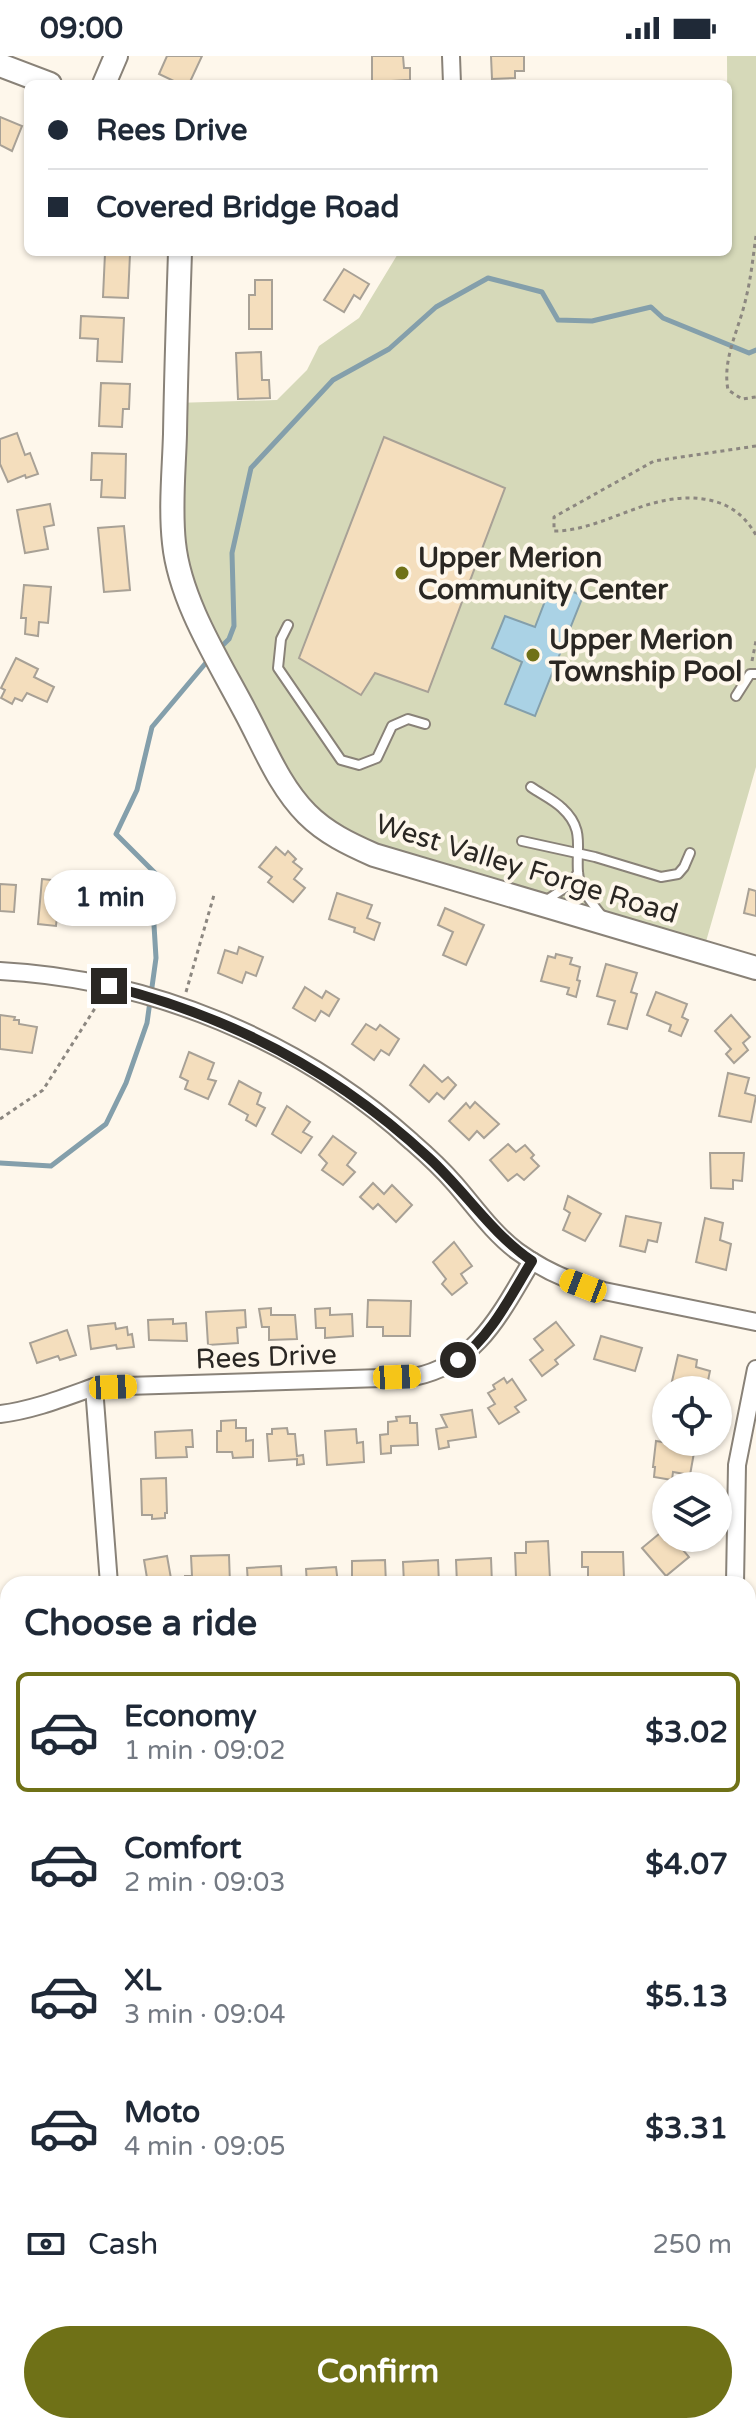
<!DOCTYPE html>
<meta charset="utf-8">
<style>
:root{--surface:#fff;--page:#f2f2f3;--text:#1f2937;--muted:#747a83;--line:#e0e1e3;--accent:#6f7117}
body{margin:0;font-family:"Varela Round",sans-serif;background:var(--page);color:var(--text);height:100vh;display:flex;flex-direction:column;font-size:30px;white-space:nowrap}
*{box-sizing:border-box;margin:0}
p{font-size:26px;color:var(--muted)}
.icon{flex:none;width:44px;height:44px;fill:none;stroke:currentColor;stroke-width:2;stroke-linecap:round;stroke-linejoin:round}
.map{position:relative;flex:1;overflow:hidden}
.drawer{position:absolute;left:0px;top:1520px;width:756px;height:858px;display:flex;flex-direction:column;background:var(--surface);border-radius:24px 24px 0 0;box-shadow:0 2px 6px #0004}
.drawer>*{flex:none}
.guide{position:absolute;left:24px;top:24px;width:708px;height:176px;border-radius:12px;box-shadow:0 2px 6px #0004;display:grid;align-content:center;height:176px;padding:0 24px;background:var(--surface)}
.tools{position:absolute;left:652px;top:1320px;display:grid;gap:16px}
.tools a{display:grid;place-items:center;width:80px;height:80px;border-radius:50%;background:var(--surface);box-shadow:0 2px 6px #0004;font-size:40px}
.end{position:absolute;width:36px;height:36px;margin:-18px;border:10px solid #2a2723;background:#fff;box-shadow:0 0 0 4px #fff}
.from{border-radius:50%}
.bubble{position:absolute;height:56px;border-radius:28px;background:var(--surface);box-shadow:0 2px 6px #0004;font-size:26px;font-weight:800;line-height:56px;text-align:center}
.car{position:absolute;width:24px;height:48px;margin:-24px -12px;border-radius:10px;box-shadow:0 0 6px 2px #0007;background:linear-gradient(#f5c518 24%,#345 0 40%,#f5c518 0 76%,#345 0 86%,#f5c518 0)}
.guide b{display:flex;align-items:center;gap:28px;height:76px;font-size:30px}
.guide b+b{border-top:2px solid var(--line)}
.guide i{width:20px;height:20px;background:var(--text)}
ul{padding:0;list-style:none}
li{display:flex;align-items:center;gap:24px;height:120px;margin:0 16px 12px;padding:0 8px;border:4px solid transparent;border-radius:12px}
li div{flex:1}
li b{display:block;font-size:30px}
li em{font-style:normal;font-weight:800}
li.on{border-color:var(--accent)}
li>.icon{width:72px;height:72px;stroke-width:1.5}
h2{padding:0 24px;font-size:36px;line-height:96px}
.pay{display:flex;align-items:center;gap:20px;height:88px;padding:0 24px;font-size:30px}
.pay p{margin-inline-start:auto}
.primary-button{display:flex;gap:16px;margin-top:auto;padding:16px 24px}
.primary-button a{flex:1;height:92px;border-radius:48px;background:var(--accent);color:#fff;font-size:32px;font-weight:800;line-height:92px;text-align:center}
.status{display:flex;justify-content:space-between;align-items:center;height:56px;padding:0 40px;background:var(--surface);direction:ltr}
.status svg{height:22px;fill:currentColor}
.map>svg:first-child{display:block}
</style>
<div class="status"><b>09:00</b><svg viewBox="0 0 49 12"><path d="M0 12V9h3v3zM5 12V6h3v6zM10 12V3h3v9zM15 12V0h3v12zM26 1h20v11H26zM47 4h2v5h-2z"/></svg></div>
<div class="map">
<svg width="756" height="2377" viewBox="0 0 756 2377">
<rect width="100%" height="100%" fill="#fef7eb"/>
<polygon fill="#d6d9b9" points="727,0 756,0 756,711 703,896 398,808 318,769 188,542 175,347 277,344 307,314 319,290 359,262 399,196 728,196"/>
<polygon fill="#aad2e5" stroke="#849fab" stroke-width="2" points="552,527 583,540 535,660 505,648 522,606 492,592 505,560 535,571"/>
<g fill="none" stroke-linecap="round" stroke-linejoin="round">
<g stroke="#849fab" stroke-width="5">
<polyline points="220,592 229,583 234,570 232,497 251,412 333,324 389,293 436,251 488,222 542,236 558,264 592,265 651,251 663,262 749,297 756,294"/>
<polyline points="0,1107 51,1110 106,1068 126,1027 147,967 156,902 154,869 160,822 116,778 137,734 152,671 210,602"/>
</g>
</g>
<g fill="#f4debd" stroke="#a8a196" stroke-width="2">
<polygon points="167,0 202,0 189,28 180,28 159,18"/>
<polygon points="372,0 403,0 404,12 410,12 410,24 372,26"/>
<polygon points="491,0 524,0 524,15 515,15 515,22 492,23"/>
<polygon points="0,61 22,70 12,95 0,89"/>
<polygon points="105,197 130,198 128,242 103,241"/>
<polygon points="344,213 369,228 360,243 354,239 344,256 324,244"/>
<polygon points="255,224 272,224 272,273 249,273 249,239 255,239"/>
<polygon points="81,260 124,262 122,306 97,305 98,283 80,282"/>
<polygon points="261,296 262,324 269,324 270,342 238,343 236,297"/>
<polygon points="101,327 130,328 129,353 123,353 122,371 99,370"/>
<polygon points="17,377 25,399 30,397 38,418 26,422 25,419 8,426 0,408 0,383"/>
<polygon points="384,381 505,432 428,636 375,617 361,639 299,602"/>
<polygon points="92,397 126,398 125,442 101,441 102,424 91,424"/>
<polygon points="50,448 54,469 44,471 48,493 25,497 17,454"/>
<polygon points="124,470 130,534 104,536 98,472"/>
<polygon points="24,529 51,531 48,567 39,566 38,580 25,578 26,562 21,562"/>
<polygon points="16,602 38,613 34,621 54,631 47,646 27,637 22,645 15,642 12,648 1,642 5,634 1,632"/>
<polygon points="276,791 285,799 288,795 296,803 293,806 302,813 294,823 305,832 293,846 268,826 272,821 259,811"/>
<polygon points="42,823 61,825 60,836 78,838 75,862 57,860 56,870 38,868"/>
<polygon points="0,828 16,829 14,856 0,855"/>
<polygon points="749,833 756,835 756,860 744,857"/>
<polygon points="337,837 372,849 367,862 380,867 374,884 354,876 355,872 329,863"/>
<polygon points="445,852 484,869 466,909 443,899 453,876 438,869"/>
<polygon points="239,891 263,901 256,920 246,916 242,927 218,917 225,894 237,898"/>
<polygon points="556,898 572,902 570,908 580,911 577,924 580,925 576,941 567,938 569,932 541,925 548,900 555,902"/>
<polygon points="606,908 637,917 631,936 637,938 627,973 608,968 615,945 597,940"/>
<polygon points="305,931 322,942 326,935 339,943 329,960 321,955 315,965 293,952"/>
<polygon points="656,936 687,948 682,961 688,964 681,980 669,975 671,969 647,959"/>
<polygon points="0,959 15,961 14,964 19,964 19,968 37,971 32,997 0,993"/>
<polygon points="731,959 750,981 743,987 748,994 734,1007 726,998 731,993 715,975"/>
<polygon points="366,968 376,974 380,969 399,983 389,999 381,994 374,1004 352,988"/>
<polygon points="189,996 214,1007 208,1023 216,1025 208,1043 185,1033 188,1025 180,1021"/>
<polygon points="424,1009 442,1026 448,1021 456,1029 444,1043 437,1037 429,1046 410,1029"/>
<polygon points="728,1017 749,1022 745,1037 756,1040 751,1066 719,1060"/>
<polygon points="239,1025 261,1037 257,1048 265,1052 256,1070 246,1064 248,1059 229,1048"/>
<polygon points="475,1046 499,1068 484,1082 477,1075 469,1084 449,1065 466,1047 470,1052"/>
<polygon points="287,1050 310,1066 303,1076 312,1081 301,1097 272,1078"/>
<polygon points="333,1080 356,1097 347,1109 355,1116 343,1129 322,1114 327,1107 319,1099"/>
<polygon points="508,1088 516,1096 525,1089 534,1099 531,1102 539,1110 524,1124 517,1118 508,1125 490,1104"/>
<polygon points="710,1097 744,1097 742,1125 733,1124 733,1133 711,1132"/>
<polygon points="373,1127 384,1138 392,1129 412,1149 396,1166 378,1148 373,1153 360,1141"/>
<polygon points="568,1140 601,1158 585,1185 563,1174 570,1157 564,1153"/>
<polygon points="626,1160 661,1167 657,1186 648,1184 645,1196 620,1190"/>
<polygon points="705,1162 723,1167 720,1184 731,1188 726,1214 696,1206"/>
<polygon points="454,1186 472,1210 461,1218 467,1227 452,1239 442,1228 446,1223 433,1206"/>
<polygon points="368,1244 411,1245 410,1280 383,1280 383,1271 367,1271"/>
<polygon points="271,1252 271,1259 295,1259 297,1283 269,1284 269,1271 262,1271 259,1253"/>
<polygon points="330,1252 330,1259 352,1258 353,1280 325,1282 325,1272 316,1272 315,1253"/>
<polygon points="245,1254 246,1271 237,1272 238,1287 208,1289 206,1256"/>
<polygon points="173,1263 173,1268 186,1267 187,1285 149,1284 148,1264"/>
<polygon points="556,1266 574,1289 555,1304 558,1308 542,1320 530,1304 543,1294 534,1283"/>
<polygon points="115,1267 116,1273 127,1271 128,1279 132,1278 134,1291 117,1293 116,1289 91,1293 88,1270"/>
<polygon points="67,1274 76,1299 60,1304 58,1300 37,1307 30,1287"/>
<polygon points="601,1280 642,1292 635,1315 594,1303"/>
<polygon points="678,1299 697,1304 696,1311 710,1315 706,1334 670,1334"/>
<polygon points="504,1322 507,1327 512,1323 526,1344 515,1351 519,1356 499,1368 488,1352 495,1348 488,1337 495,1333 493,1329"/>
<polygon points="472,1354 476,1381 448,1385 449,1391 439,1393 436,1373 447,1371 441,1359"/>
<polygon points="410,1360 410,1367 417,1367 418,1389 391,1390 391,1397 381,1398 380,1379 388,1378 388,1366 397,1365 396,1361"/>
<polygon points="236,1364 236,1372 246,1372 246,1385 253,1384 253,1401 233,1402 232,1396 217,1396 217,1375 221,1375 221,1365"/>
<polygon points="287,1372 288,1378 295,1378 297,1400 303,1399 304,1408 297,1409 297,1403 269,1405 267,1378 272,1378 272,1373"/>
<polygon points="356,1373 357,1387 363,1386 364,1406 327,1409 325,1375"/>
<polygon points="192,1374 193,1391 186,1391 187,1401 156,1402 155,1376"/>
<polygon points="656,1385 695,1391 690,1419 673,1416 672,1424 654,1421 655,1411 653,1411"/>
<polygon points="166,1422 167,1457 165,1457 165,1462 152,1463 152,1459 142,1459 141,1423"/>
<polygon points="665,1473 666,1482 673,1482 689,1501 666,1520 642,1492"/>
<polygon points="548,1485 550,1523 516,1522 515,1497 526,1497 526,1486"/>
<polygon points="582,1496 623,1496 624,1522 588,1522 588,1511 582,1511"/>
<polygon points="229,1499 230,1528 185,1528 185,1520 192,1520 191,1500"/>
<polygon points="167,1500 172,1528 148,1528 144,1504"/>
<polygon points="491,1502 492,1528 457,1528 456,1504"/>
<polygon points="385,1504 386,1528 352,1528 352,1505"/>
<polygon points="438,1504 439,1528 404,1528 403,1506"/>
<polygon points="281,1510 282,1528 248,1528 247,1512"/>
<polygon points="336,1511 338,1528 307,1528 306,1513"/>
<polygon points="6,1649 8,1672 0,1673 0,1650"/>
<polygon points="160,2370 189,2370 189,2377 159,2377"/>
</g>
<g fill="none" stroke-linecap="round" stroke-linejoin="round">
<g stroke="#898278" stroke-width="12">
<g id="lane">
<polyline points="288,569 281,583 278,612 341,704 359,709 377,702 392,670 408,663 425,668"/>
<polyline points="736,640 750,618 756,618"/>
<path d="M531 731C541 738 554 744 562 752 585 773 576 791 578 816 579 833 592 847 602 860"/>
<polyline points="522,785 595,801 661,821 678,818 684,811 690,797"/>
<polyline points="545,845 568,830 578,817"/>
<polyline points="748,2024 756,2024"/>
<polyline points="748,2260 756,2260"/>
</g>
</g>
<g stroke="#898278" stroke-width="20">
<g id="street">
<polyline points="451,0 452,28"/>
<path d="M0 915C150 923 300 984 412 1086 427 1099 442 1113 455 1128 475 1151 492 1176 517 1195 543 1214 572 1227 604 1235L756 1266"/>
<polyline points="94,1331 109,1528"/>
<path d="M0 1358C33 1354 63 1342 94 1331L414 1321C478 1308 501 1256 532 1205"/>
<polyline points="735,1528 737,1409 756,1313"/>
<polyline points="748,1565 756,1565"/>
<polyline points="0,1598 8,1597"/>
<polyline points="0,1832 8,1829"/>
<polyline points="0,1993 8,2048"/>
<polyline points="6,2377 8,2079"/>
<polyline points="235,2377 235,2370"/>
<polyline points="459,2377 459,2370"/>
<polyline points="730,2377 731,2370"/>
</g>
</g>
<g stroke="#898278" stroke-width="26">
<g id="secondary">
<polyline points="0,9 50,28"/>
<polyline points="104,28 116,0"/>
<path d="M180 196C178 257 176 317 175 378 174 414 170 451 174 487 180 546 220 607 247 659 265 693 280 731 307 758 326 777 349 788 374 799L756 912"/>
</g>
</g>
<g stroke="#8c8780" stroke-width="3" stroke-dasharray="4 4" stroke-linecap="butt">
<path d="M756 180C753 201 751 222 746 242 739 274 722 302 728 334L742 343 756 341"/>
<path d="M756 390 654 405 554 461V475C604 475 648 435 703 443 727 446 744 458 756 479"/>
<polyline points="752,605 756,585"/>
<polyline points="186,936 214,839"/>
<polyline points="0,1063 43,1034 99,946"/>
</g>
<use href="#lane" stroke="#fff" stroke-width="8"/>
<use href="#street" stroke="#fff" stroke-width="16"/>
<use href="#secondary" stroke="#fff" stroke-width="22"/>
</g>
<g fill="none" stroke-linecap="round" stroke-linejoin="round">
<path stroke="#2a2723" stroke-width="10" d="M109 930C230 960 338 1017 429 1102 465 1135 491 1177 532 1205 511 1239 491 1281 458 1304"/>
</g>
<g fill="#6f7117" stroke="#fef7eb" stroke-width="3">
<circle cx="402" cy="517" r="8"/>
<circle cx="533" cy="599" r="8"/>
</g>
<g text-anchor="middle" stroke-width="8" stroke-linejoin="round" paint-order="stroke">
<g font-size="28" font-weight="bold" fill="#2a2723" stroke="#fef7eb" text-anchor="start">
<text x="418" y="511">Upper Merion<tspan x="418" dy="32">Community Center</tspan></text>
<text x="549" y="593">Upper Merion<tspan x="549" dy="32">Township Pool</tspan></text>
</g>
<g font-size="28" fill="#2a2723" stroke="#fef7eb">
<text transform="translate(527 812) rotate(17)" y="10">West Valley Forge Road</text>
<text transform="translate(266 1300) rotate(-2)" y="10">Rees Drive</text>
</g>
</g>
</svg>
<div class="tools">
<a><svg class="icon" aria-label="locate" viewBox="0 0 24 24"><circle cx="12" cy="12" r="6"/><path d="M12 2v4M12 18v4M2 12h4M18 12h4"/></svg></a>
<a><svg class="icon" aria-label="layers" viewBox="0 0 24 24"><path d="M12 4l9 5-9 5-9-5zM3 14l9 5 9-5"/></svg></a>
</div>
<i class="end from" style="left:458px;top:1304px"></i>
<i class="end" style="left:109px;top:930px"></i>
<div class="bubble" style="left:44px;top:814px;width:132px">1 min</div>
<i class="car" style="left:583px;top:1230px;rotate:291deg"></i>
<i class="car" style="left:397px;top:1321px;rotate:88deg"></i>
<i class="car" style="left:113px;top:1331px;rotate:88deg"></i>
<div class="guide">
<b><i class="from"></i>Rees Drive</b>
<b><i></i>Covered Bridge Road</b>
</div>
<section class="drawer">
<h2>Choose a ride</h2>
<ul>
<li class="on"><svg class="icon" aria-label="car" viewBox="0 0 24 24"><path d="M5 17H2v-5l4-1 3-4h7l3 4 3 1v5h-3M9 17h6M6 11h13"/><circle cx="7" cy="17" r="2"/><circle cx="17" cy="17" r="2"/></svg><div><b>Economy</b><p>1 min · 09:02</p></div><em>$3.02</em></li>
<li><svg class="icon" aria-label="car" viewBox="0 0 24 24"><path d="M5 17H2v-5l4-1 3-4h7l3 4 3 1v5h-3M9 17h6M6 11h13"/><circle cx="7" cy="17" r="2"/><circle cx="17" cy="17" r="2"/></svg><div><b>Comfort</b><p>2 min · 09:03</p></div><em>$4.07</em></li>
<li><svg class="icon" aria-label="car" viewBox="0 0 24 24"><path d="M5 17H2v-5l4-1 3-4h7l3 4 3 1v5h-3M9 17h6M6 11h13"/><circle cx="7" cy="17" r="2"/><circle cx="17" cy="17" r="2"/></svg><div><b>XL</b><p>3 min · 09:04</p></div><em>$5.13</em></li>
<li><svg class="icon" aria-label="car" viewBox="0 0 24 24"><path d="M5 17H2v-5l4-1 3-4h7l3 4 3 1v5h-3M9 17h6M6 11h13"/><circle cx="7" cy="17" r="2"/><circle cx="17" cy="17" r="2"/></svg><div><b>Moto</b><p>4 min · 09:05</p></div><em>$3.31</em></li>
</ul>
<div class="pay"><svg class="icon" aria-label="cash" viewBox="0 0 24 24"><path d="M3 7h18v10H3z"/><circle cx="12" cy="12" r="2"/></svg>Cash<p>250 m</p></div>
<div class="primary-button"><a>Confirm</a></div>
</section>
</div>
